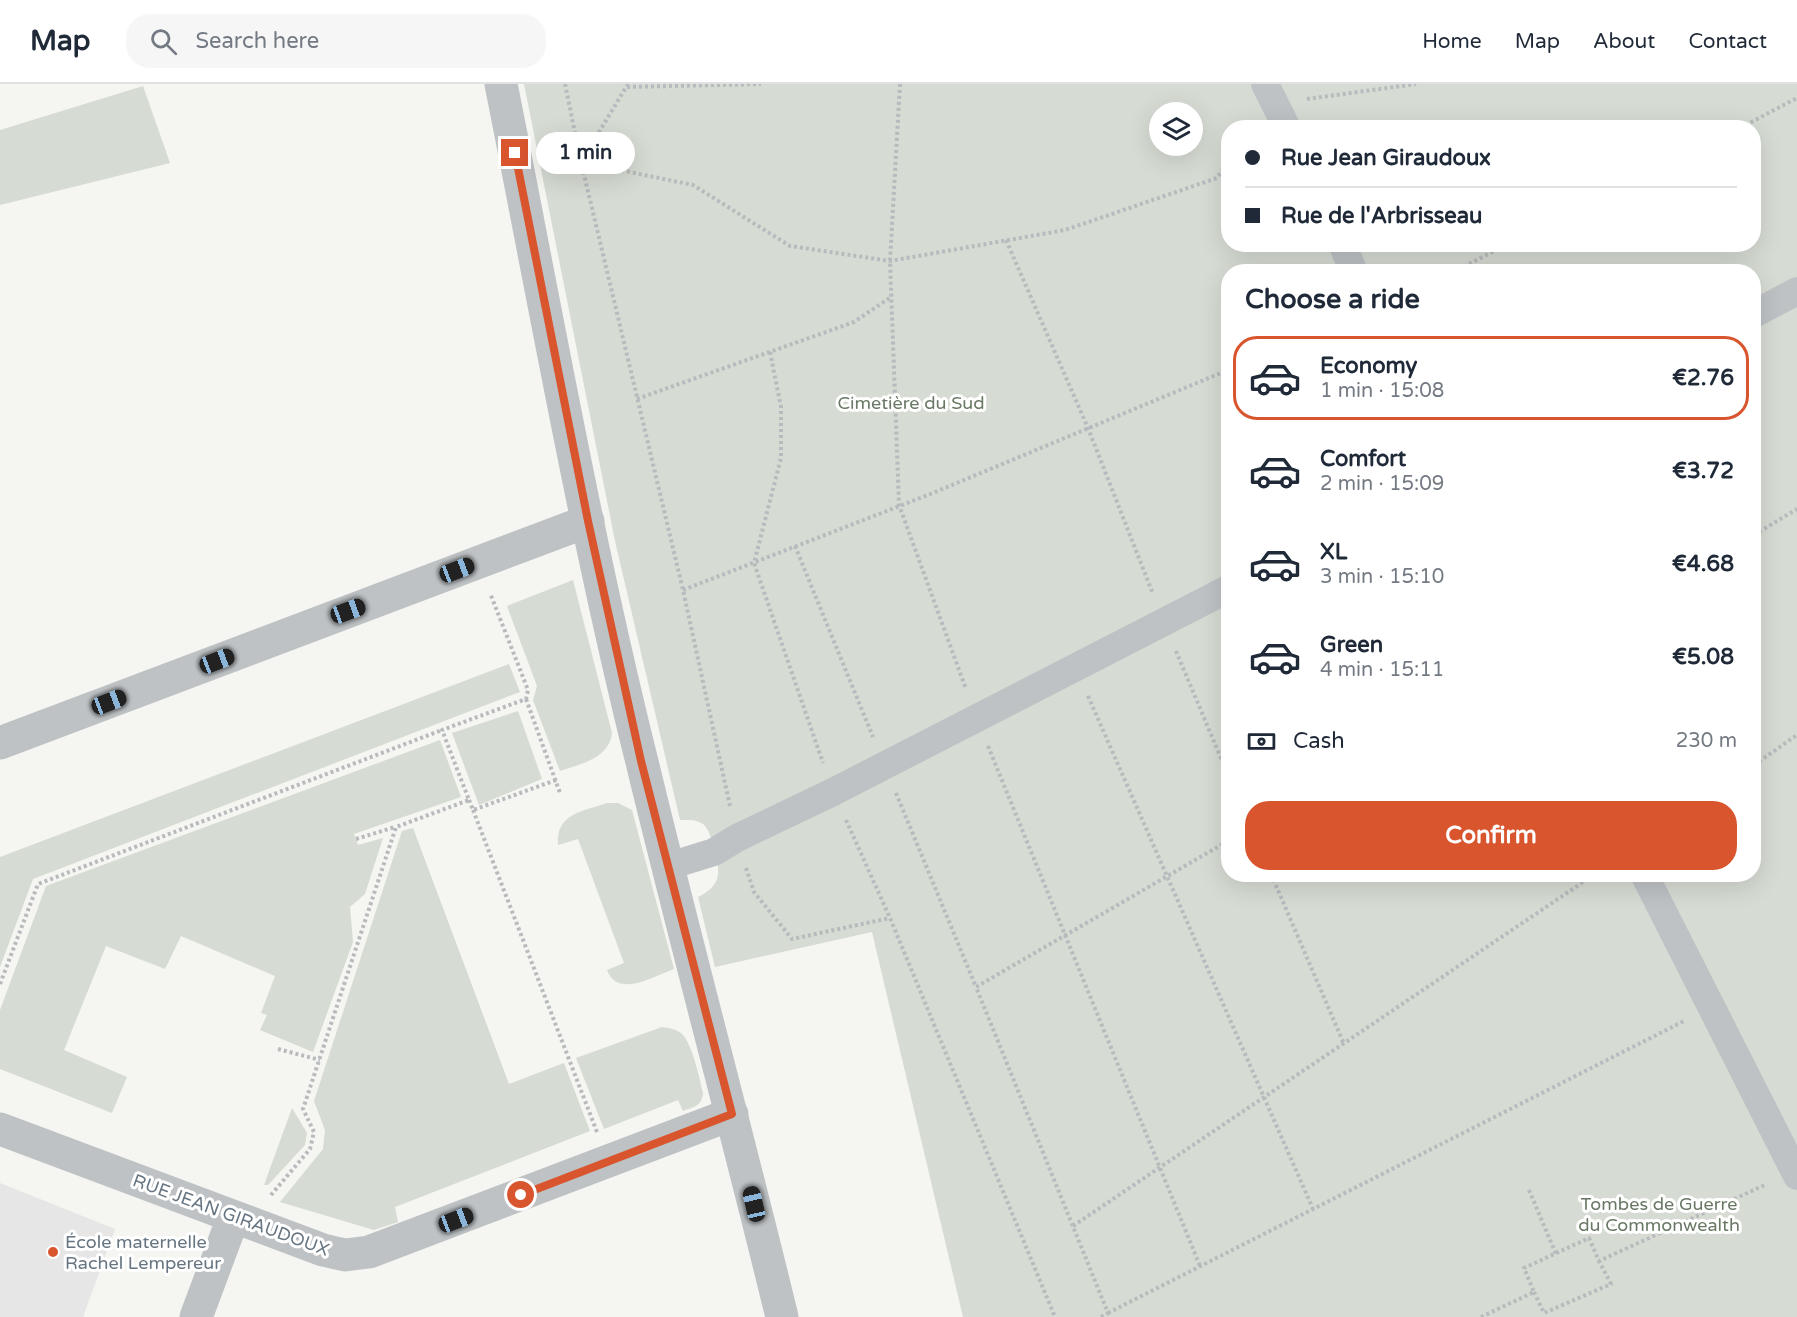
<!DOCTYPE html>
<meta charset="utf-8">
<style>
:root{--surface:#fff;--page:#f6f6f7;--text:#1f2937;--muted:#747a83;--line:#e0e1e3;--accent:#d8552e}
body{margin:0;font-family:"Varela Round",sans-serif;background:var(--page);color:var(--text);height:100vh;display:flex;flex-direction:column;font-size:22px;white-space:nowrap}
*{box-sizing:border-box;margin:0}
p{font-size:20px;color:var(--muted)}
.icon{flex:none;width:33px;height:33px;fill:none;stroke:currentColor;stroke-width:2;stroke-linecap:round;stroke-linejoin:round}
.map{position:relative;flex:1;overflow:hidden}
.drawer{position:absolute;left:1221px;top:180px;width:540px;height:618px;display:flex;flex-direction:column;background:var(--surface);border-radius:24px;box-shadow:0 6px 24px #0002}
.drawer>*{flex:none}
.guide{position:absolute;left:1221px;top:36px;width:540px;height:132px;border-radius:24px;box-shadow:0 6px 24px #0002;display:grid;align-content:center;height:132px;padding:0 24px;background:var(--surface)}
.fabs{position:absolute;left:1149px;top:18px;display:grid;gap:12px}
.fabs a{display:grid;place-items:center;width:54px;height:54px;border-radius:50%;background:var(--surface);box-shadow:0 6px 24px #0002;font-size:30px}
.end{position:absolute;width:27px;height:27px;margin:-14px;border:8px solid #d8552e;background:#fff;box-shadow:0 0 0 3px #fff}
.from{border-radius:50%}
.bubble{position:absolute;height:42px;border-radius:21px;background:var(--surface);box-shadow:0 6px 24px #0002;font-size:20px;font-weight:700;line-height:42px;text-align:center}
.car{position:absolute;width:18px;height:36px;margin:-18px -9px;border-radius:8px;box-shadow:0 0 4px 2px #0007;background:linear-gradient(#222 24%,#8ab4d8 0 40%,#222 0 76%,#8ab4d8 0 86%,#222 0)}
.guide b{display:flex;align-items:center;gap:21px;height:57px;font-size:22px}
.guide b+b{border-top:2px solid var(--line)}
.guide i{width:15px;height:15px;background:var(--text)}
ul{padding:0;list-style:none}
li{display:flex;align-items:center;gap:18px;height:84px;margin:0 12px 9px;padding:0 12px;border:3px solid transparent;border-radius:24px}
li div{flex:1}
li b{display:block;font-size:22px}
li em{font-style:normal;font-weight:700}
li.selected{border-color:var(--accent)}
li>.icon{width:54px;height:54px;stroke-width:1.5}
h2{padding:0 24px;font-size:27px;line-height:72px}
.pay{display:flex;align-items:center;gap:15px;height:66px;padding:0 24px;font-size:22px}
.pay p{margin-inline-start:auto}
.primary-button{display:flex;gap:12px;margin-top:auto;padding:12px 24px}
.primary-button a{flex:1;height:69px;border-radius:24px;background:var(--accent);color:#fff;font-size:24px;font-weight:700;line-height:69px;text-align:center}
header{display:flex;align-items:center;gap:36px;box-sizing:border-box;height:84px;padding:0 30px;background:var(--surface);border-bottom:2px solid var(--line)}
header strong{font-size:28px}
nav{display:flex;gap:33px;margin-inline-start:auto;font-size:21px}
.search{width:420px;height:54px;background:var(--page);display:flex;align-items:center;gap:15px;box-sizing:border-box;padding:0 21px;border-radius:24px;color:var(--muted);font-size:22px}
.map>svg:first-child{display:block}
</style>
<header>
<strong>Map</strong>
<div class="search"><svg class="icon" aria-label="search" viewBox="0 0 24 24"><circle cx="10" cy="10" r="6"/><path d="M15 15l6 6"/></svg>Search here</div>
<nav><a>Home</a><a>Map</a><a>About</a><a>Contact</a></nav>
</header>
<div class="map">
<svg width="1797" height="1233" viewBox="0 0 1797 1233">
<rect width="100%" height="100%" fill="#f5f5f1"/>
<polygon fill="#e5e6e5" points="0,1099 115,1145 83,1233 0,1233"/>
<g fill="#d6dbd3" fill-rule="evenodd">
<path d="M524 0H1797V1233H963L872 848 715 883 698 813C724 800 720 786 713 761 711 754 709 745 703 740 696 735 688 736 680 736L615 457ZM1160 28H1192V62H1160ZM1228 44H1754V160H1228ZM1228 188H1754V790H1228Z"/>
<polygon points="143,2 170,79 0,121 0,46"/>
<path d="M573 496 612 649C609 675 580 680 560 687L533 616 537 602 507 522Z"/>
<polygon points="509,580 520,608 33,795 0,883 0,773"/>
<polygon points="518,627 542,695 479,721 452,649"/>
<polygon points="440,656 461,713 354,750 358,761 383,754 365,810 350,823 353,858 313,968 260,946 267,931 261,929 275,892 181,852 165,885 106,862 64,966 127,993 112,1029 0,985 0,926 46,802"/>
<path d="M607 719H618L632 726 674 885C654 892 618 915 607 886L624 879 578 755 558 761C556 729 582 728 607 719Z"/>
<polygon points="413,744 509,1000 564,979 590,1047 395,1123 398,1138 374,1146 280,1118 323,1065 325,1046 314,1017 402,747"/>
<path d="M662 943C668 944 676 945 681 949 693 960 699 994 703 1009 702 1022 694 1023 683 1027L678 1016 604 1045 576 974Z"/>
<polygon points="292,1024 307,1049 305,1061 268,1101 264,1101"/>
</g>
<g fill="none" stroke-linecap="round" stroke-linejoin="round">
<g stroke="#b8bbbd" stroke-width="4" stroke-dasharray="3 3" stroke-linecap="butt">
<polyline points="565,0 581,78 628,0"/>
<polyline points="900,0 890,177 899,421 966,605"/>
<polyline points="627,3 761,0"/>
<polyline points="1307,15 1416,0"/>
<polyline points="1740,44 1797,14"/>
<polyline points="1006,156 1088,344 1153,510"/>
<polyline points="1453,188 1508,160"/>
<polyline points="770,268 781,323 781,374 754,479 823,679"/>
<polyline points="637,315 854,238 891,213"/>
<polyline points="1754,451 1797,425"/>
<polyline points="795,462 873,653"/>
<polyline points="683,506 928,411 1228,286"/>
<polyline points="1176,567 1228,691"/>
<polyline points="1088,612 1313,1125"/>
<polyline points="526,615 560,709"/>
<polyline points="988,662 1200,1182"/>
<polyline points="1754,681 1797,651"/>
<polyline points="896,709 976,903"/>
<polyline points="469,716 473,726 556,696"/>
<polyline points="730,722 683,506 581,78 693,101 790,162 890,177 1065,146 1217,94 1228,78"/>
<polyline points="473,726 597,1048"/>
<polyline points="846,736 890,834 1055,1233"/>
<polyline points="356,755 395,743"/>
<polyline points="746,784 754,808 792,855 890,834"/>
<polyline points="1271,790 1344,960"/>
<polyline points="0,900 38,800 442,646"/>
<polyline points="278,965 320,976"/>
<polyline points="1529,1106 1556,1170"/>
<polyline points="271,1111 310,1065 314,1048 303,1025 396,743 469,716 442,646 526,615 528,606 490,509"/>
<polyline points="1073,1142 1595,790"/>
<polyline points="1534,1208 1544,1229 1611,1200 1599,1177"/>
<polyline points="1108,1229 1684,937"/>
<polyline points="1101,1233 1108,1229 976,903 1228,757"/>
<polyline points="1481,1233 1534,1208 1524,1184 1589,1154 1599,1177 1767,1100"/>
</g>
<g stroke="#bec2c5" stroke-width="28">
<polyline points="1265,0 1287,44"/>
<polyline points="1342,160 1354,188"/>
<polyline points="1754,230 1797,207"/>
<polyline points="669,782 714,768 737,754 833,708 1228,505"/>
<polyline points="1644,790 1797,1092"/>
</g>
<g stroke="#bec2c5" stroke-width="33">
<path d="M501 0C546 226 586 454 642 678 687 864 737 1048 782 1233"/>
<polyline points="0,659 588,437"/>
<polyline points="0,1045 323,1166 345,1171 369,1168 732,1030"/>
<polyline points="196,1233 233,1134"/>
</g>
</g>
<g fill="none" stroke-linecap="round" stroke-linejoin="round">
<polyline stroke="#d8552e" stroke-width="8" points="515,69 588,437 641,677 732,1030 521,1111"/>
</g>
<circle fill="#d8552e" stroke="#fff" stroke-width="2" cx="53" cy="1168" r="6"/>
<g text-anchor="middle" stroke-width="6" stroke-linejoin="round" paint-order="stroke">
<g font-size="18" fill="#687864" stroke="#fff">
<text x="911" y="325">Cimetière du Sud</text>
<text x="1659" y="1126">Tombes de Guerre<tspan x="1659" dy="21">du Commonwealth</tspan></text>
</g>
<g font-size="18" fill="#667581" stroke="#fff">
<text transform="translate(231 1131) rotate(20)" y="6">RUE JEAN GIRAUDOUX</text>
</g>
<g font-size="18" fill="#667581" stroke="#fff" text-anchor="start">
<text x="65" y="1164">École maternelle<tspan x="65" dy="21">Rachel Lempereur</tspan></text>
</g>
</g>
</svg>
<div class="fabs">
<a><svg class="icon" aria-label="layers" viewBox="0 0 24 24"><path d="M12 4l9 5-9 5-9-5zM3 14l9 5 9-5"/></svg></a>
</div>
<i class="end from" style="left:521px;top:1111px"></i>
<i class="end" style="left:515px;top:69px"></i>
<div class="bubble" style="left:536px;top:48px;width:99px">1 min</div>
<i class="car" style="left:457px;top:486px;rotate:69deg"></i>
<i class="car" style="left:348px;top:527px;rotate:70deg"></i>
<i class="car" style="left:217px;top:577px;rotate:69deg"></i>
<i class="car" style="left:109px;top:618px;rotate:69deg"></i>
<i class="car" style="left:754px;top:1120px;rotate:347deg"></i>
<i class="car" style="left:456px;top:1136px;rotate:69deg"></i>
<div class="guide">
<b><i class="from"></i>Rue Jean Giraudoux</b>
<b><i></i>Rue de l'Arbrisseau</b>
</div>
<section class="drawer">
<h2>Choose a ride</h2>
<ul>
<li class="selected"><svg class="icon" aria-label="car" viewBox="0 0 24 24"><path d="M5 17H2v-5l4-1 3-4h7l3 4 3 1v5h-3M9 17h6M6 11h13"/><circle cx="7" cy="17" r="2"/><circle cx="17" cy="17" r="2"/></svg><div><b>Economy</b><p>1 min · 15:08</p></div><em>€2.76</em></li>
<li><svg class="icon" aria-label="car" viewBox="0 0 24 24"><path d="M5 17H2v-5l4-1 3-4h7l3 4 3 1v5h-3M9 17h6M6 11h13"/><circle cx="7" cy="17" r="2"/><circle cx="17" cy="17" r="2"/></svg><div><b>Comfort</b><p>2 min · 15:09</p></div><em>€3.72</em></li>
<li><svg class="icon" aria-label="car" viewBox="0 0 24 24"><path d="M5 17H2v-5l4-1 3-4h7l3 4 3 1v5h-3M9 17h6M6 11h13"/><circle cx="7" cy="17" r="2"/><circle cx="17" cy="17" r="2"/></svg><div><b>XL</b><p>3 min · 15:10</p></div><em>€4.68</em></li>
<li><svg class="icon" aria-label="car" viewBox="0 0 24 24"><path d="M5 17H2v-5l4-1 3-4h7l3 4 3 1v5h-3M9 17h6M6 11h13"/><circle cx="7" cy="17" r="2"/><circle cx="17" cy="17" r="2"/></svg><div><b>Green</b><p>4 min · 15:11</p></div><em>€5.08</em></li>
</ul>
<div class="pay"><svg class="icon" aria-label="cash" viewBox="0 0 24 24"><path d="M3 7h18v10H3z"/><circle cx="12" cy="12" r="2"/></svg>Cash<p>230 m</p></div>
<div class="primary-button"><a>Confirm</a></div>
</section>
</div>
